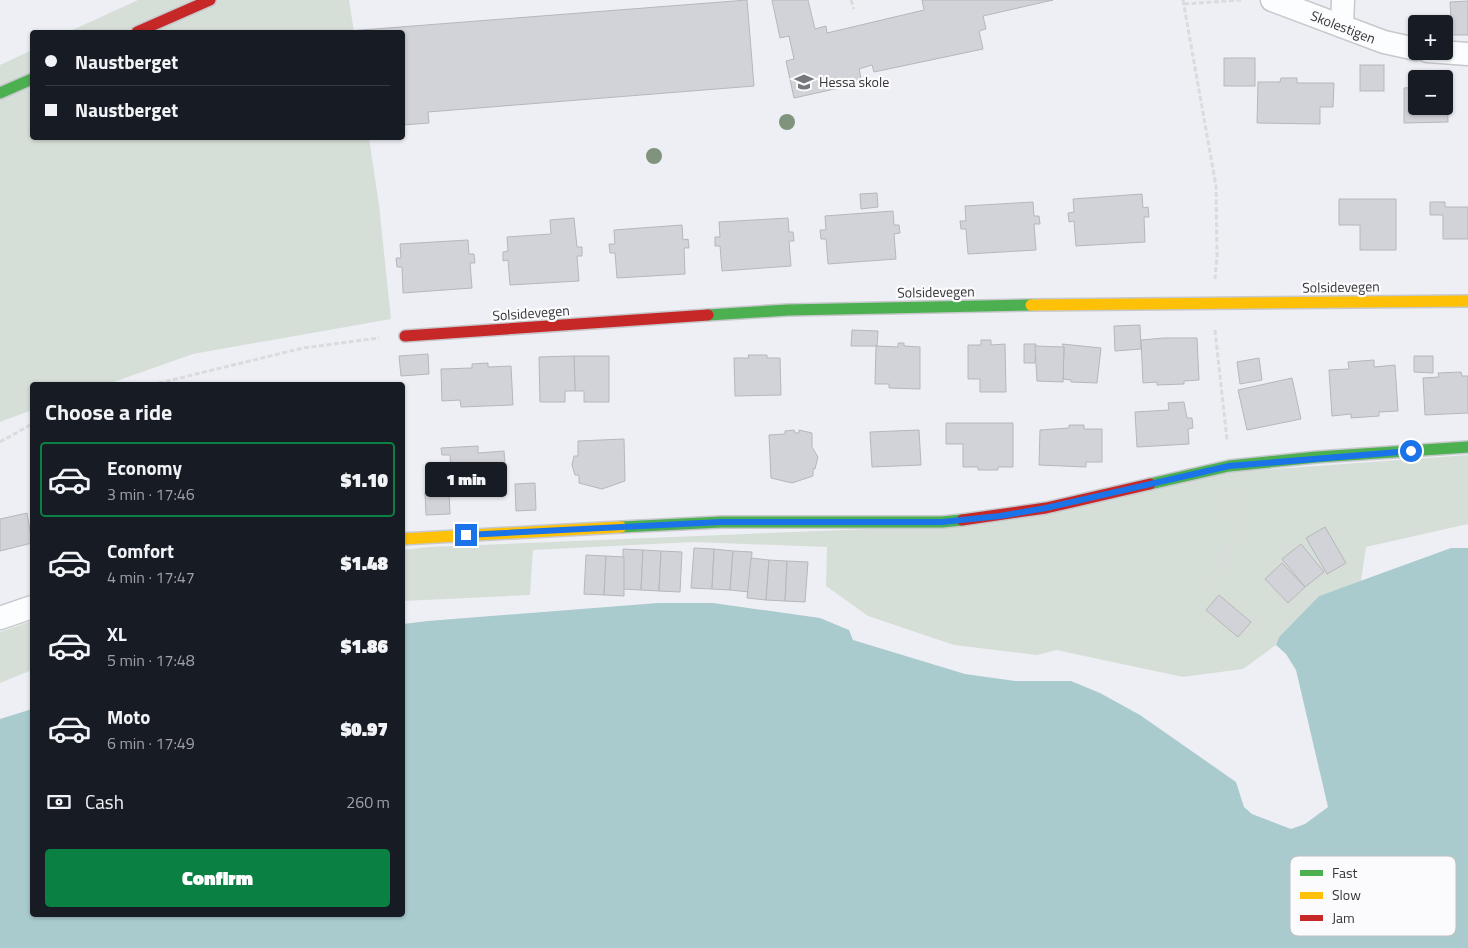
<!DOCTYPE html>
<meta charset="utf-8">
<style>
:root{--surface:#171b24;--page:#20242c;--text:#f1f3f6;--muted:#9ea1a6;--line:#363941;--accent:#0b8043}
body{margin:0;font-family:"Titillium Web",sans-serif;background:var(--page);color:var(--text);height:100vh;display:flex;flex-direction:column;font-size:19px;white-space:nowrap}
*{box-sizing:border-box;margin:0}
p{font-size:16px;color:var(--muted)}
.icon{flex:none;width:28px;height:28px;fill:none;stroke:currentColor;stroke-width:2;stroke-linecap:round;stroke-linejoin:round}
.map{position:relative;flex:1;overflow:hidden}
.sheet{position:absolute;left:30px;top:382px;width:375px;height:535px;display:flex;flex-direction:column;background:var(--surface);border-radius:5px;box-shadow:0 1px 4px #0004}
.sheet>*{flex:none}
.top-card{position:absolute;left:30px;top:30px;width:375px;height:110px;border-radius:5px;box-shadow:0 1px 4px #0004;display:grid;align-content:center;height:110px;padding:0 15px;background:var(--surface)}
.buttons{position:absolute;left:1408px;top:15px;display:grid;gap:10px}
.buttons a{display:grid;place-items:center;width:45px;height:45px;border-radius:5px;background:var(--surface);box-shadow:0 1px 4px #0004;font-size:25px}
.end{position:absolute;width:22px;height:22px;margin:-11px;border:6px solid #1a73e8;background:#fff;box-shadow:0 0 0 2px #fff}
.from{border-radius:50%}
.bubble{position:absolute;height:35px;border-radius:5px;background:var(--surface);box-shadow:0 1px 4px #0004;font-size:16px;font-weight:800;line-height:35px;text-align:center}
.top-card b{display:flex;align-items:center;gap:18px;height:48px;font-size:19px}
.top-card b+b{border-top:1px solid var(--line)}
.top-card i{width:12px;height:12px;background:var(--text)}
ul{padding:0;list-style:none}
li{display:flex;align-items:center;gap:15px;height:75px;margin:0 10px 8px;padding:0 5px;border:2px solid transparent;border-radius:5px}
li div{flex:1}
li b{display:block;font-size:19px}
li em{font-style:normal;font-weight:800}
li.current{border-color:var(--accent)}
li>.icon{width:45px;height:45px;stroke-width:1.5}
h2{padding:0 15px;font-size:22px;line-height:60px}
.pay{display:flex;align-items:center;gap:12px;height:55px;padding:0 15px;font-size:19px}
.pay p{margin-inline-start:auto}
.primary-button{display:flex;gap:10px;margin-top:auto;padding:10px 15px}
.primary-button a{flex:1;height:58px;border-radius:5px;background:var(--accent);color:#fff;font-size:20px;font-weight:800;line-height:58px;text-align:center}
.map>svg:first-child{display:block}
</style>
<div class="map">
<svg width="1468" height="948" viewBox="0 0 1468 948">
<rect width="100%" height="100%" fill="#eeeff5"/>
<g fill="#d6dfd7">
<polygon points="138,0 349,0 354,32 68,32"/>
<polygon points="32,50 32,138 369,138 379,205 391,319 193,354 105,385 32,385 32,410 0,422 0,65"/>
<polygon points="1468,455 1468,524 1366,547 1361,581 1319,596 1279,637 1276,645 1243,669 1183,677 1056,650 1037,655 954,645 868,616 826,586 827,547 693,542 533,550 530,595 403,601 402,550 430,547 917,527 1230,472"/>
<polygon points="32,621 32,670 0,683 0,632"/>
</g>
<polygon fill="#a9cbce" points="1451,548 1468,548 1468,948 0,948 0,719 32,709 32,915 402,915 403,624 428,621 658,603 713,603 820,618 849,630 853,640 965,674 1015,681 1071,681 1100,693 1140,715 1236,782 1244,807 1252,814 1291,829 1305,824 1328,807 1296,670 1286,654 1276,645 1279,637 1319,596"/>
<g fill="#d2d3d8" stroke="#b6b7bb">
<polygon points="747,0 754,86 428,112 429,123 402,125 402,32 336,32"/>
<polygon points="772,0 808,0 815,29 826,26 827,33 924,10 922,0 1053,0 983,16 986,29 979,31 983,49 874,72 872,65 859,69 862,83 794,98 786,61 794,59 789,36 780,38"/>
<polygon points="1468,1 1468,35 1452,35 1450,2"/>
<rect x="1224" y="58" width="31" height="28"/>
<rect x="1360" y="65" width="24" height="26"/>
<polygon points="1281,78 1297,78 1297,83 1334,83 1333,107 1320,107 1320,124 1257,123 1258,82 1280,82"/>
<polygon points="1416,87 1416,106 1444,106 1444,87 1447,87 1448,122 1404,123 1404,88"/>
<polygon points="877,193 878,207 861,209 860,194"/>
<polygon points="1142,194 1143,208 1148,207 1149,217 1144,217 1145,242 1076,246 1074,221 1069,222 1068,213 1074,212 1073,199"/>
<polygon points="1339,199 1396,199 1396,250 1360,250 1360,225 1339,225"/>
<polygon points="1033,202 1034,216 1039,216 1040,224 1034,224 1036,250 968,254 966,229 961,229 960,221 966,221 965,206"/>
<polygon points="1430,202 1445,202 1445,207 1468,207 1468,239 1443,239 1443,215 1430,215"/>
<polygon points="893,211 894,225 899,225 900,233 894,234 896,259 828,264 826,239 821,239 820,230 826,230 825,216"/>
<polygon points="574,218 577,247 582,247 582,256 577,256 579,281 510,285 508,260 503,261 503,252 508,251 507,237 551,234 550,220"/>
<polygon points="788,218 789,232 793,232 794,241 789,241 791,266 722,271 720,246 715,246 715,237 720,237 719,222"/>
<polygon points="682,225 683,240 688,239 689,248 684,248 685,274 617,278 615,253 610,253 609,244 615,244 614,230"/>
<polygon points="468,240 469,254 474,254 475,263 470,263 472,288 403,293 402,267 397,267 396,258 401,258 400,244"/>
<polygon points="1140,325 1141,349 1115,351 1114,326"/>
<polygon points="852,330 878,331 877,346 851,346"/>
<polygon points="1164,338 1197,338 1199,380 1184,381 1184,384 1157,385 1157,382 1143,383 1141,340"/>
<polygon points="981,340 991,340 991,345 1005,344 1006,392 980,392 980,379 968,379 968,345 981,345"/>
<polygon points="898,343 904,343 904,346 920,347 920,389 889,388 889,384 875,384 876,346 898,347"/>
<polygon points="1024,344 1036,344 1035,363 1024,363"/>
<polygon points="1062,344 1101,348 1097,383 1071,382 1071,380 1063,379 1064,347"/>
<polygon points="1035,346 1064,347 1063,382 1037,381"/>
<polygon points="428,354 429,374 401,376 399,356"/>
<polygon points="748,355 767,355 767,358 780,358 781,395 735,396 734,358 749,358"/>
<polygon points="574,356 609,356 609,402 584,402 584,391 575,391"/>
<polygon points="574,356 575,391 565,391 565,402 540,402 539,357"/>
<polygon points="1414,356 1433,356 1433,373 1414,372"/>
<polygon points="1259,358 1262,380 1240,384 1237,362"/>
<polygon points="1374,360 1374,367 1395,365 1398,411 1379,412 1379,416 1351,418 1351,414 1332,416 1329,370 1349,369 1348,362"/>
<polygon points="488,363 488,367 511,366 513,405 461,407 460,400 442,401 441,369 472,368 472,364"/>
<polygon points="1461,372 1462,376 1468,376 1468,413 1425,415 1423,378 1439,377 1438,373"/>
<polygon points="1292,378 1301,419 1247,430 1238,390"/>
<polygon points="1184,402 1187,418 1192,418 1193,428 1188,429 1189,444 1137,447 1135,412 1169,410 1168,403"/>
<polygon points="946,423 1013,423 1013,467 998,467 998,470 978,470 978,467 963,467 963,444 946,444"/>
<polygon points="1069,425 1084,425 1084,429 1102,429 1102,462 1086,462 1086,467 1039,465 1040,430 1069,428"/>
<polygon points="794,430 795,433 799,433 799,430 812,433 812,447 818,457 815,469 813,469 813,476 792,483 771,478 769,435 785,434 785,431"/>
<polygon points="919,430 921,465 872,467 870,432"/>
<polygon points="624,439 625,481 602,489 579,483 579,475 575,475 572,465 574,456 578,456 578,441"/>
<polygon points="478,446 478,453 504,451 506,478 478,480 478,473 451,475 450,455 442,455 441,448"/>
<polygon points="535,483 536,510 516,511 515,484"/>
<polygon points="425,492 449,492 450,514 426,515"/>
<polygon points="27,513 32,543 0,551 0,519"/>
<polygon points="1325,527 1346,563 1327,574 1306,538"/>
<polygon points="1301,544 1324,572 1305,587 1282,559"/>
<polygon points="694,548 714,549 712,589 691,588"/>
<polygon points="623,549 643,550 641,590 623,589"/>
<polygon points="714,549 733,551 730,590 712,589"/>
<polygon points="643,550 661,551 659,591 641,590"/>
<polygon points="661,551 682,552 680,592 659,591"/>
<polygon points="733,551 752,552 749,592 730,590"/>
<polygon points="586,555 606,556 604,595 584,594"/>
<polygon points="606,556 624,557 624,596 604,595"/>
<polygon points="751,558 769,560 766,600 747,598"/>
<polygon points="769,560 787,561 785,601 766,600"/>
<polygon points="787,561 808,562 805,602 785,601"/>
<polygon points="1282,563 1305,587 1288,603 1265,579"/>
<polygon points="1219,595 1251,622 1238,637 1206,610"/>
</g>
<g fill="none" stroke-linecap="round" stroke-linejoin="round">
<g stroke="#c7c8cc" stroke-width="25">
<g id="street">
<polyline points="1272,0 1384,42 1416,49"/>
<polyline points="1342,26 1343,0"/>
<polyline points="1428,51 1468,54"/>
<polyline points="0,618 32,607"/>
</g>
</g>
<g stroke="#c7c8cc" stroke-width="14">
<g id="fast">
<polyline points="0,93 32,79"/>
<polyline points="708,315 788,310 1031,305"/>
<polyline points="1150,484 1229,466 1317,457 1468,447"/>
<polyline points="621,527 721,522 942,522 962,520"/>
</g>
</g>
<g stroke="#c7c8cc" stroke-width="14">
<g id="slow">
<polyline points="1031,305 1468,301"/>
<polyline points="402,539 621,527"/>
</g>
</g>
<g stroke="#c7c8cc" stroke-width="14">
<g id="jam">
<polyline points="137,32 210,0"/>
<polyline points="405,336 708,315"/>
<polyline points="962,520 1046,508 1150,484"/>
</g>
</g>
<g stroke="#dadbdc" stroke-width="3" stroke-dasharray="5 2.5" stroke-linecap="butt">
<polyline points="851,0 854,9"/>
<polyline points="1183,0 1216,186 1217,256 1215,279"/>
<polyline points="1184,4 1241,0"/>
<polyline points="1215,330 1227,440"/>
<polyline points="151,385 303,348 379,338"/>
<polyline points="0,442 32,424"/>
<polyline points="1209,588 1233,539 1231,491"/>
</g>
<use href="#street" stroke="#fcfdfe" stroke-width="22"/>
<use href="#fast" stroke="#4caf50" stroke-width="11"/>
<use href="#slow" stroke="#ffc107" stroke-width="11"/>
<use href="#jam" stroke="#c62828" stroke-width="11"/>
</g>
<g fill="#80937d">
<circle cx="787" cy="122" r="8"/>
<circle cx="654" cy="156" r="8"/>
</g>
<g fill="none" stroke-linecap="round" stroke-linejoin="round">
<polyline stroke="#1a73e8" stroke-width="6" points="466,535 721,522 942,522 1000,516 1046,508 1229,466 1411,451"/>
</g>
<defs>
<g id="school-bare" transform="scale(1.5)"><path d="M0-5L7-2L0 1L-7-2ZM-4 1L0 2.5L4 1V4Q0 6-4 4Z" fill="#76777b" stroke="#fbfbfd" stroke-width="2.5" paint-order="stroke"/></g>
</defs>
<g fill-rule="evenodd">
<use href="#school-bare" x="804" y="82"/>
</g>
<g text-anchor="middle" stroke-width="4.5" stroke-linejoin="round" paint-order="stroke">
<g font-size="14" fill="#35363a" stroke="#fbfbfd">
<text transform="translate(1343 27) rotate(21)" y="5">Skolestigen</text>
<text transform="translate(1341 287) rotate(-1)" y="5">Solsidevegen</text>
<text transform="translate(936 292) rotate(-1)" y="5">Solsidevegen</text>
<text transform="translate(531 313) rotate(-4)" y="5">Solsidevegen</text>
</g>
<g font-size="14" fill="#35363a" stroke="#fbfbfd" text-anchor="start">
<text x="819" y="87">Hessa skole</text>
</g>
</g>
<rect x="1290" y="856" width="166" height="80" rx="8" fill="#fbfbfd" stroke="#c0c0c2" stroke-width="1"/>
<rect x="1300" y="870" width="23" height="6" fill="#4caf50"/>
<rect x="1300" y="892" width="23" height="7" fill="#ffc107"/>
<rect x="1300" y="915" width="23" height="6" fill="#c62828"/>
<g font-size="14" fill="#35363a">
<text x="1332" y="878">Fast</text>
<text x="1332" y="900">Slow</text>
<text x="1332" y="923">Jam</text>
</g>
</svg>
<div class="buttons">
<a>+</a>
<a>−</a>
</div>
<i class="end from" style="left:1411px;top:451px"></i>
<i class="end" style="left:466px;top:535px"></i>
<div class="bubble" style="left:425px;top:462px;width:82px">1 min</div>
<div class="top-card">
<b><i class="from"></i>Naustberget</b>
<b><i></i>Naustberget</b>
</div>
<section class="sheet">
<h2>Choose a ride</h2>
<ul>
<li class="current"><svg class="icon" aria-label="car" viewBox="0 0 24 24"><path d="M5 17H2v-5l4-1 3-4h7l3 4 3 1v5h-3M9 17h6M6 11h13"/><circle cx="7" cy="17" r="2"/><circle cx="17" cy="17" r="2"/></svg><div><b>Economy</b><p>3 min · 17:46</p></div><em>$1.10</em></li>
<li><svg class="icon" aria-label="car" viewBox="0 0 24 24"><path d="M5 17H2v-5l4-1 3-4h7l3 4 3 1v5h-3M9 17h6M6 11h13"/><circle cx="7" cy="17" r="2"/><circle cx="17" cy="17" r="2"/></svg><div><b>Comfort</b><p>4 min · 17:47</p></div><em>$1.48</em></li>
<li><svg class="icon" aria-label="car" viewBox="0 0 24 24"><path d="M5 17H2v-5l4-1 3-4h7l3 4 3 1v5h-3M9 17h6M6 11h13"/><circle cx="7" cy="17" r="2"/><circle cx="17" cy="17" r="2"/></svg><div><b>XL</b><p>5 min · 17:48</p></div><em>$1.86</em></li>
<li><svg class="icon" aria-label="car" viewBox="0 0 24 24"><path d="M5 17H2v-5l4-1 3-4h7l3 4 3 1v5h-3M9 17h6M6 11h13"/><circle cx="7" cy="17" r="2"/><circle cx="17" cy="17" r="2"/></svg><div><b>Moto</b><p>6 min · 17:49</p></div><em>$0.97</em></li>
</ul>
<div class="pay"><svg class="icon" aria-label="cash" viewBox="0 0 24 24"><path d="M3 7h18v10H3z"/><circle cx="12" cy="12" r="2"/></svg>Cash<p>260 m</p></div>
<div class="primary-button"><a>Confirm</a></div>
</section>
</div>
